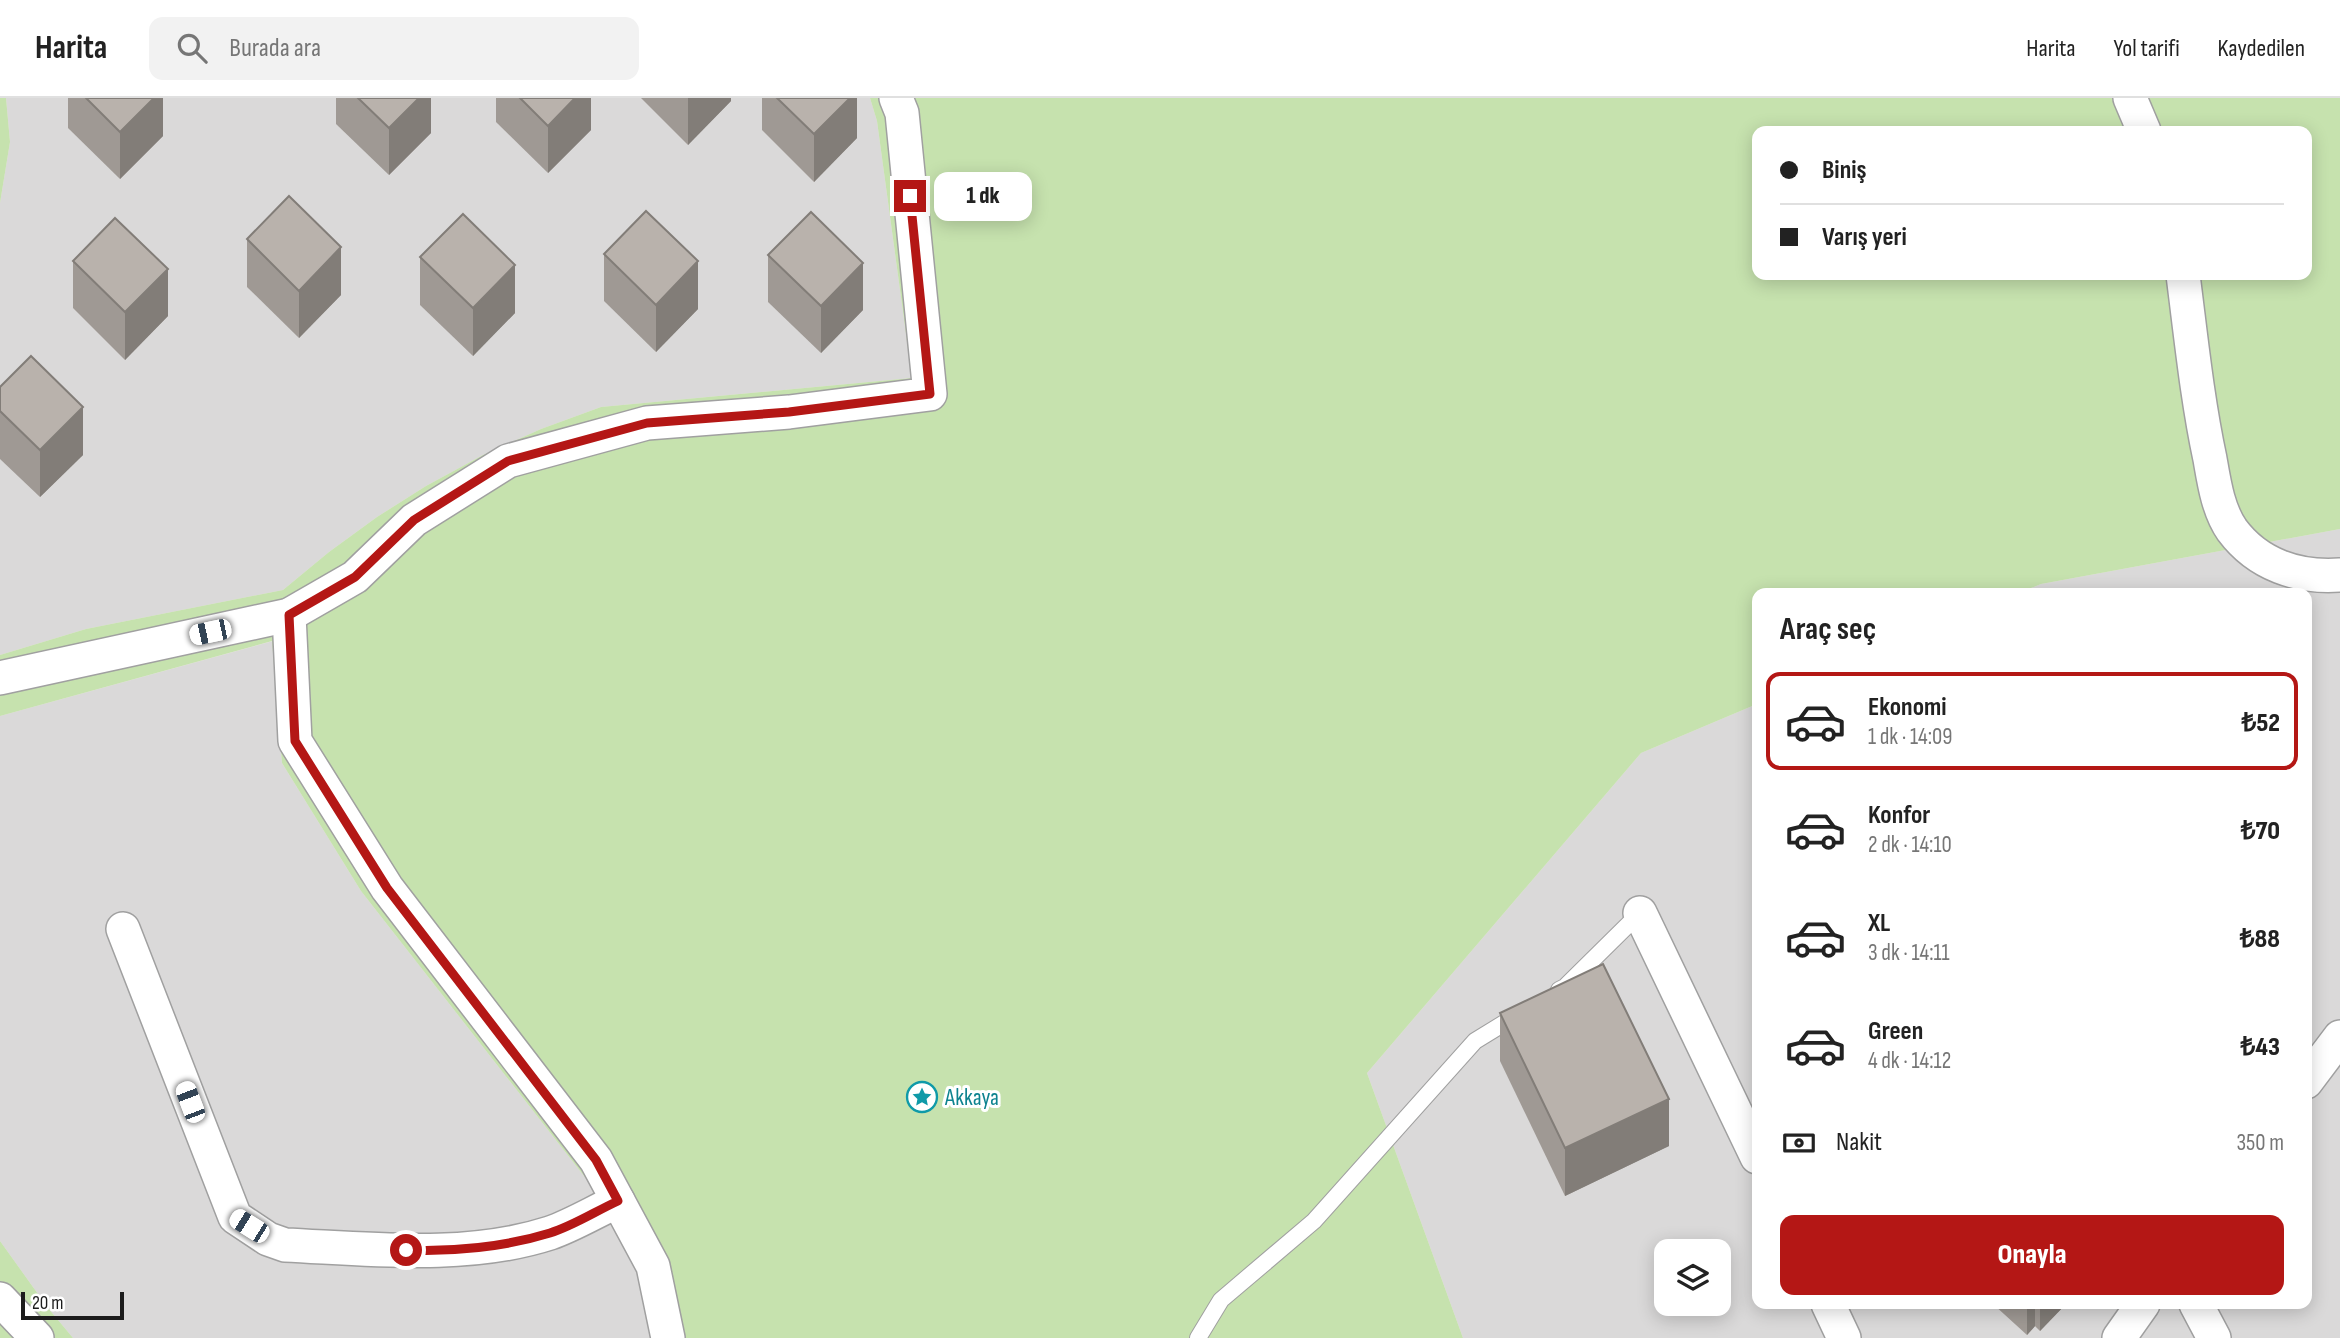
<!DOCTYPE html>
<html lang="tr">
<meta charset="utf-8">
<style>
:root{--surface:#fff;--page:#f2f2f2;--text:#222;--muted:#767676;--line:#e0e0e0;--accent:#b41715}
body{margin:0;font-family:"Sofia Sans Condensed",sans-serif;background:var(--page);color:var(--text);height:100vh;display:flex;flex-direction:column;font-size:26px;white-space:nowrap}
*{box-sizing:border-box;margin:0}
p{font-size:23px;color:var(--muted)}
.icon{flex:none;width:38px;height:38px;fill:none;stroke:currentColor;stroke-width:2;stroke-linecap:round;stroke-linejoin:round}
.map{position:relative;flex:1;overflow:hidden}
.panel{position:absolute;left:1752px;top:490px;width:560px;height:721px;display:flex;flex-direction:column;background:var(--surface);border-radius:14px;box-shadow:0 4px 18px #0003}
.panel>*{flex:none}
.hud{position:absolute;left:1752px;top:28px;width:560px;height:154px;border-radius:14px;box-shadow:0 4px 18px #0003;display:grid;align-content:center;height:154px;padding:0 28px;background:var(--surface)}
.tools{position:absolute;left:1654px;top:1141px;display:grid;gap:14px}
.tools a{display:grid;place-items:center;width:77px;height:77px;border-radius:14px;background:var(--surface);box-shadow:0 4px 18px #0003;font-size:35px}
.scale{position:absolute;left:21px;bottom:18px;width:103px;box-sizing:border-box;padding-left:7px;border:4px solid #1c1c1c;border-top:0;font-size:19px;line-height:24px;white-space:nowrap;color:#1c1c1c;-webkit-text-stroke:5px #fff;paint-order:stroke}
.end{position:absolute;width:32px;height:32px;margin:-16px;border:9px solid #b41715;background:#fff;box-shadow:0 0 0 4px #fff}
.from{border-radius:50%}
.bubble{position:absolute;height:49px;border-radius:14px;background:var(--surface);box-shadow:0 4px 18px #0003;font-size:23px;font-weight:800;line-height:49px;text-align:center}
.car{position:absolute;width:21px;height:42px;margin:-21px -10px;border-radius:9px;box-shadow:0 0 5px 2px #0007;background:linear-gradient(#fff 24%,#345 0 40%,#fff 0 76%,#345 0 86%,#fff 0)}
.hud b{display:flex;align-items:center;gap:24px;height:66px;font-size:26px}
.hud b+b{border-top:2px solid var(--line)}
.hud i{width:18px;height:18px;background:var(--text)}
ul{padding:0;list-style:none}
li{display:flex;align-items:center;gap:21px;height:98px;margin:0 14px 10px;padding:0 14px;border:4px solid transparent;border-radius:14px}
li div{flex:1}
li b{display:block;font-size:26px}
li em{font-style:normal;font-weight:800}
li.current{border-color:var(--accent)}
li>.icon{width:63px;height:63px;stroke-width:1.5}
h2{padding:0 28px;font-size:32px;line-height:84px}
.pay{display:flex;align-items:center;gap:18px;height:77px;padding:0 28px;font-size:26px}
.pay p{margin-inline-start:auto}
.action{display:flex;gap:14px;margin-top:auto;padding:14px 28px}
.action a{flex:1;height:80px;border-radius:14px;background:var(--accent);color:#fff;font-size:28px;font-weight:800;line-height:80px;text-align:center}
header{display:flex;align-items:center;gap:42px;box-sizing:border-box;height:98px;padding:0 35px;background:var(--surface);border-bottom:2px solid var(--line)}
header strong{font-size:33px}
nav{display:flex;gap:38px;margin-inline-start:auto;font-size:24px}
.search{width:490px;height:63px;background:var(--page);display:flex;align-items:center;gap:18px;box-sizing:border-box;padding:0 24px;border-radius:14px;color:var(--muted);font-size:26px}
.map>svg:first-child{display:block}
</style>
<header>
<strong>Harita</strong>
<div class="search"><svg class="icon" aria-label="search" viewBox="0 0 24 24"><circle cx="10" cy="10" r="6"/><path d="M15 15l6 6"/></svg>Burada ara</div>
<nav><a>Harita</a><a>Yol tarifi</a><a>Kaydedilen</a></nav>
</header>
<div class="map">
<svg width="2340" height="1240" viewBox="0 0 2340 1240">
<rect width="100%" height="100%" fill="#ece9e3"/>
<g fill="#dad9d9" fill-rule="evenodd">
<polygon points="6,0 870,0 877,23 912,280 601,309 541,331 483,357 426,388 377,419 329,454 283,492 86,531 0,557 0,105 10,44"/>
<path d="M2340 431V1240H1463L1367 975 1641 655 1757 606V1206H2306V495H2019L2041 486ZM1666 1153H1718V1206H1666Z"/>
<polygon points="273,543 282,665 361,793 595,1092 632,1157 645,1192 654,1240 73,1240 48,1210 0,1143 0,618"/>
</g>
<g fill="#c6e2ae" fill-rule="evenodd">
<polygon points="0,0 6,0 10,44 0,105"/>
<path d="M870 0H2340V431L2041 486 2019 495H1757V606L1641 655 1367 975 1463 1240H654L645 1192 632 1157 595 1092 361 793 282 665 272 543 0 618V557L86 531 283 492 329 454 377 419 426 388 483 357 541 331 601 309 912 280 877 23ZM1757 33H2306V177H1757Z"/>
<polygon points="0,1143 48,1210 73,1240 0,1240"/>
</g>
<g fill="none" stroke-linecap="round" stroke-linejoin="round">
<g stroke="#a0a0a0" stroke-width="18">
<g id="lane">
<polyline points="1559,892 1565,889 1640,815"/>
<polyline points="1198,1240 1221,1202 1314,1123 1475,943 1519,916"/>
</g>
</g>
<g stroke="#a0a0a0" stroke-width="36">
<g id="street">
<polyline points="2130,0 2144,33"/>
<path d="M2183 177C2191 239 2197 300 2210 361 2214 384 2218 412 2232 432 2258 467 2298 480 2340 477"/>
<polyline points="289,517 295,643 387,790 596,1062 653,1168 668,1240"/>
<polyline points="0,580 289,517 355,479 414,422 508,363 647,325 789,314 930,296 902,15 896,0"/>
<polyline points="1640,815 1757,1059"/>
<path d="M123 831 235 1119 268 1141 285 1147C371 1151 467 1162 550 1135 573 1127 596 1113 618 1103"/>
<polyline points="2306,984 2340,939"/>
<polyline points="0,1201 37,1240"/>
<polyline points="1828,1206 1844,1240"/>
<polyline points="2196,1206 2214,1240"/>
<polyline points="2119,1240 2143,1206"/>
</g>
</g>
<use href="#lane" stroke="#fff" stroke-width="16"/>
<use href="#street" stroke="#fff" stroke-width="33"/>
</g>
<g fill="#9f9994">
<polygon points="68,0 163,0 163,38 120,81 68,30"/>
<polygon points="336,0 431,0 431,35 389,77 336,26"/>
<polygon points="496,0 591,0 591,32 548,75 496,24"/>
<polygon points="641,0 731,0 731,3 688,47"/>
<polygon points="762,0 857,0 857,40 814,84 762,32"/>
<polygon points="247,141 341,197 299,240 247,189"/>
<polygon points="604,156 698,211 656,254 604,203"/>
<polygon points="768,157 863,212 821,255 768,204"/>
<polygon points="420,159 515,215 473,258 420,207"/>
<polygon points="73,163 168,218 125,262 73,210"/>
<polygon points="0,289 83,357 40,399 0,361"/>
<polygon points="1500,915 1669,1048 1565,1098 1500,963"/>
<polygon points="1993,1206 2066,1206 2040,1233 2035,1228 2027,1237"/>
</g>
<g fill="#827d78">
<polygon points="154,0 163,0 163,38 120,81 120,34"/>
<polygon points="419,0 431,0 431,35 389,77 389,30"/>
<polygon points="575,0 591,0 591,32 548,75 548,28"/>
<polygon points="688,0 731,0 731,3 688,47"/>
<polygon points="850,0 857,0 857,40 814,84 814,36"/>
<polygon points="341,149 341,197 299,240 299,193"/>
<polygon points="698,163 698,211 656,254 656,207"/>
<polygon points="863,165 863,212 821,255 821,208"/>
<polygon points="515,167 515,215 473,258 473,210"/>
<polygon points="168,171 168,218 125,262 125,214"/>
<polygon points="83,309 83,357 40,399 40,352"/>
<polygon points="1669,1001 1669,1048 1565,1098 1565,1050"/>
<polygon points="2027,1206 2035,1206 2035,1228 2027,1237"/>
<polygon points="2040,1206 2066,1206 2040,1233"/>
</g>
<g fill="#b9b2ac" stroke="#827d78" stroke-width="2">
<polygon points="86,0 154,0 120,34"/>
<polygon points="358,0 419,0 389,30"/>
<polygon points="520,0 575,0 548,28"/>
<polygon points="777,0 850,0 814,36"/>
<polygon points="289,98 341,149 299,193 247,141"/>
<polygon points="646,113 698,163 656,207 604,156"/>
<polygon points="811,114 863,165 821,208 768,157"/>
<polygon points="463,116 515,167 473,210 420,159"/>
<polygon points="115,120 168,171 125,214 73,163"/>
<polygon points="31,258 83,309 40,352 0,313 0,289"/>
<polygon points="1603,866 1669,1001 1565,1050 1500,915"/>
</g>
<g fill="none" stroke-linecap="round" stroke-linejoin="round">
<path stroke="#b41715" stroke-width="9" d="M406 1152C452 1154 505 1149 550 1135 573 1128 596 1113 618 1103L596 1062 387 790 295 643 289 517 355 479 414 422 508 363 647 325 789 314 930 296 910 98"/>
</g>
<defs>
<g id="sight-ring" transform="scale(1.575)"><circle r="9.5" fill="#fff" stroke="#0f9aa8" stroke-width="1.5"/><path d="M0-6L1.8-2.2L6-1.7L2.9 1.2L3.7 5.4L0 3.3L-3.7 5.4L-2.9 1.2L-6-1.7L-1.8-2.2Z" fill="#0f9aa8"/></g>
</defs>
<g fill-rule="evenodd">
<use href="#sight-ring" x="922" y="999"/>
</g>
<g text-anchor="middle" stroke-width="6" stroke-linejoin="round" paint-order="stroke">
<g font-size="23" fill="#0d838f" stroke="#fff" text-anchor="start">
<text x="945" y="1007">Akkaya</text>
</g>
</g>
</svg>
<div class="tools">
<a><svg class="icon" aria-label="layers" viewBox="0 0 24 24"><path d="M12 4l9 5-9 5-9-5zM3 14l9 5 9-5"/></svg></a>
</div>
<div class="scale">20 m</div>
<i class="end from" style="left:406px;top:1152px"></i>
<i class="end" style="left:910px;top:98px"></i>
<div class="bubble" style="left:934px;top:74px;width:98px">1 dk</div>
<i class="car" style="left:210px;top:534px;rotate:258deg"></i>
<i class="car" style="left:190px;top:1004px;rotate:339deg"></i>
<i class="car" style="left:249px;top:1128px;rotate:302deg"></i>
<div class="hud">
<b><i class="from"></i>Biniş</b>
<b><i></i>Varış yeri</b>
</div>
<section class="panel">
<h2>Araç seç</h2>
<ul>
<li class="current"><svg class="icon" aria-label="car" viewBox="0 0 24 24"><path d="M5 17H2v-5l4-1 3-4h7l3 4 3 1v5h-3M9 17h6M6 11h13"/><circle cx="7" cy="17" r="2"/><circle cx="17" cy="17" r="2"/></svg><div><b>Ekonomi</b><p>1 dk · 14:09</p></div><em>₺52</em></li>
<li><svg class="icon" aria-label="car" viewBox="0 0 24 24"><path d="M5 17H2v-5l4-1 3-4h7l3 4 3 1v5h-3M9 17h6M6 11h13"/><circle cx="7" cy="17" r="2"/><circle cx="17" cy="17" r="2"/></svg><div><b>Konfor</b><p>2 dk · 14:10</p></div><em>₺70</em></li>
<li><svg class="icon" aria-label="car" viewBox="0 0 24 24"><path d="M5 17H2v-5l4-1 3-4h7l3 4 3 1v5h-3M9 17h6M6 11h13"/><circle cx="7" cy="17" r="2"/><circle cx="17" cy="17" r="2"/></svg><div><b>XL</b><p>3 dk · 14:11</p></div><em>₺88</em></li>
<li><svg class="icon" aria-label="car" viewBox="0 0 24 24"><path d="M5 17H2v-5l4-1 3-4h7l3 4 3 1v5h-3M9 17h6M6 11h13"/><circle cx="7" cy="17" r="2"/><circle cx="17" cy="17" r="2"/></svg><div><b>Green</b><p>4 dk · 14:12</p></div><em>₺43</em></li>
</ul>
<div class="pay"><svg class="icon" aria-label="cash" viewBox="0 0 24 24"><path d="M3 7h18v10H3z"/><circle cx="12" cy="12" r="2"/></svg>Nakit<p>350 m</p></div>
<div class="action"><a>Onayla</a></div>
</section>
</div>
